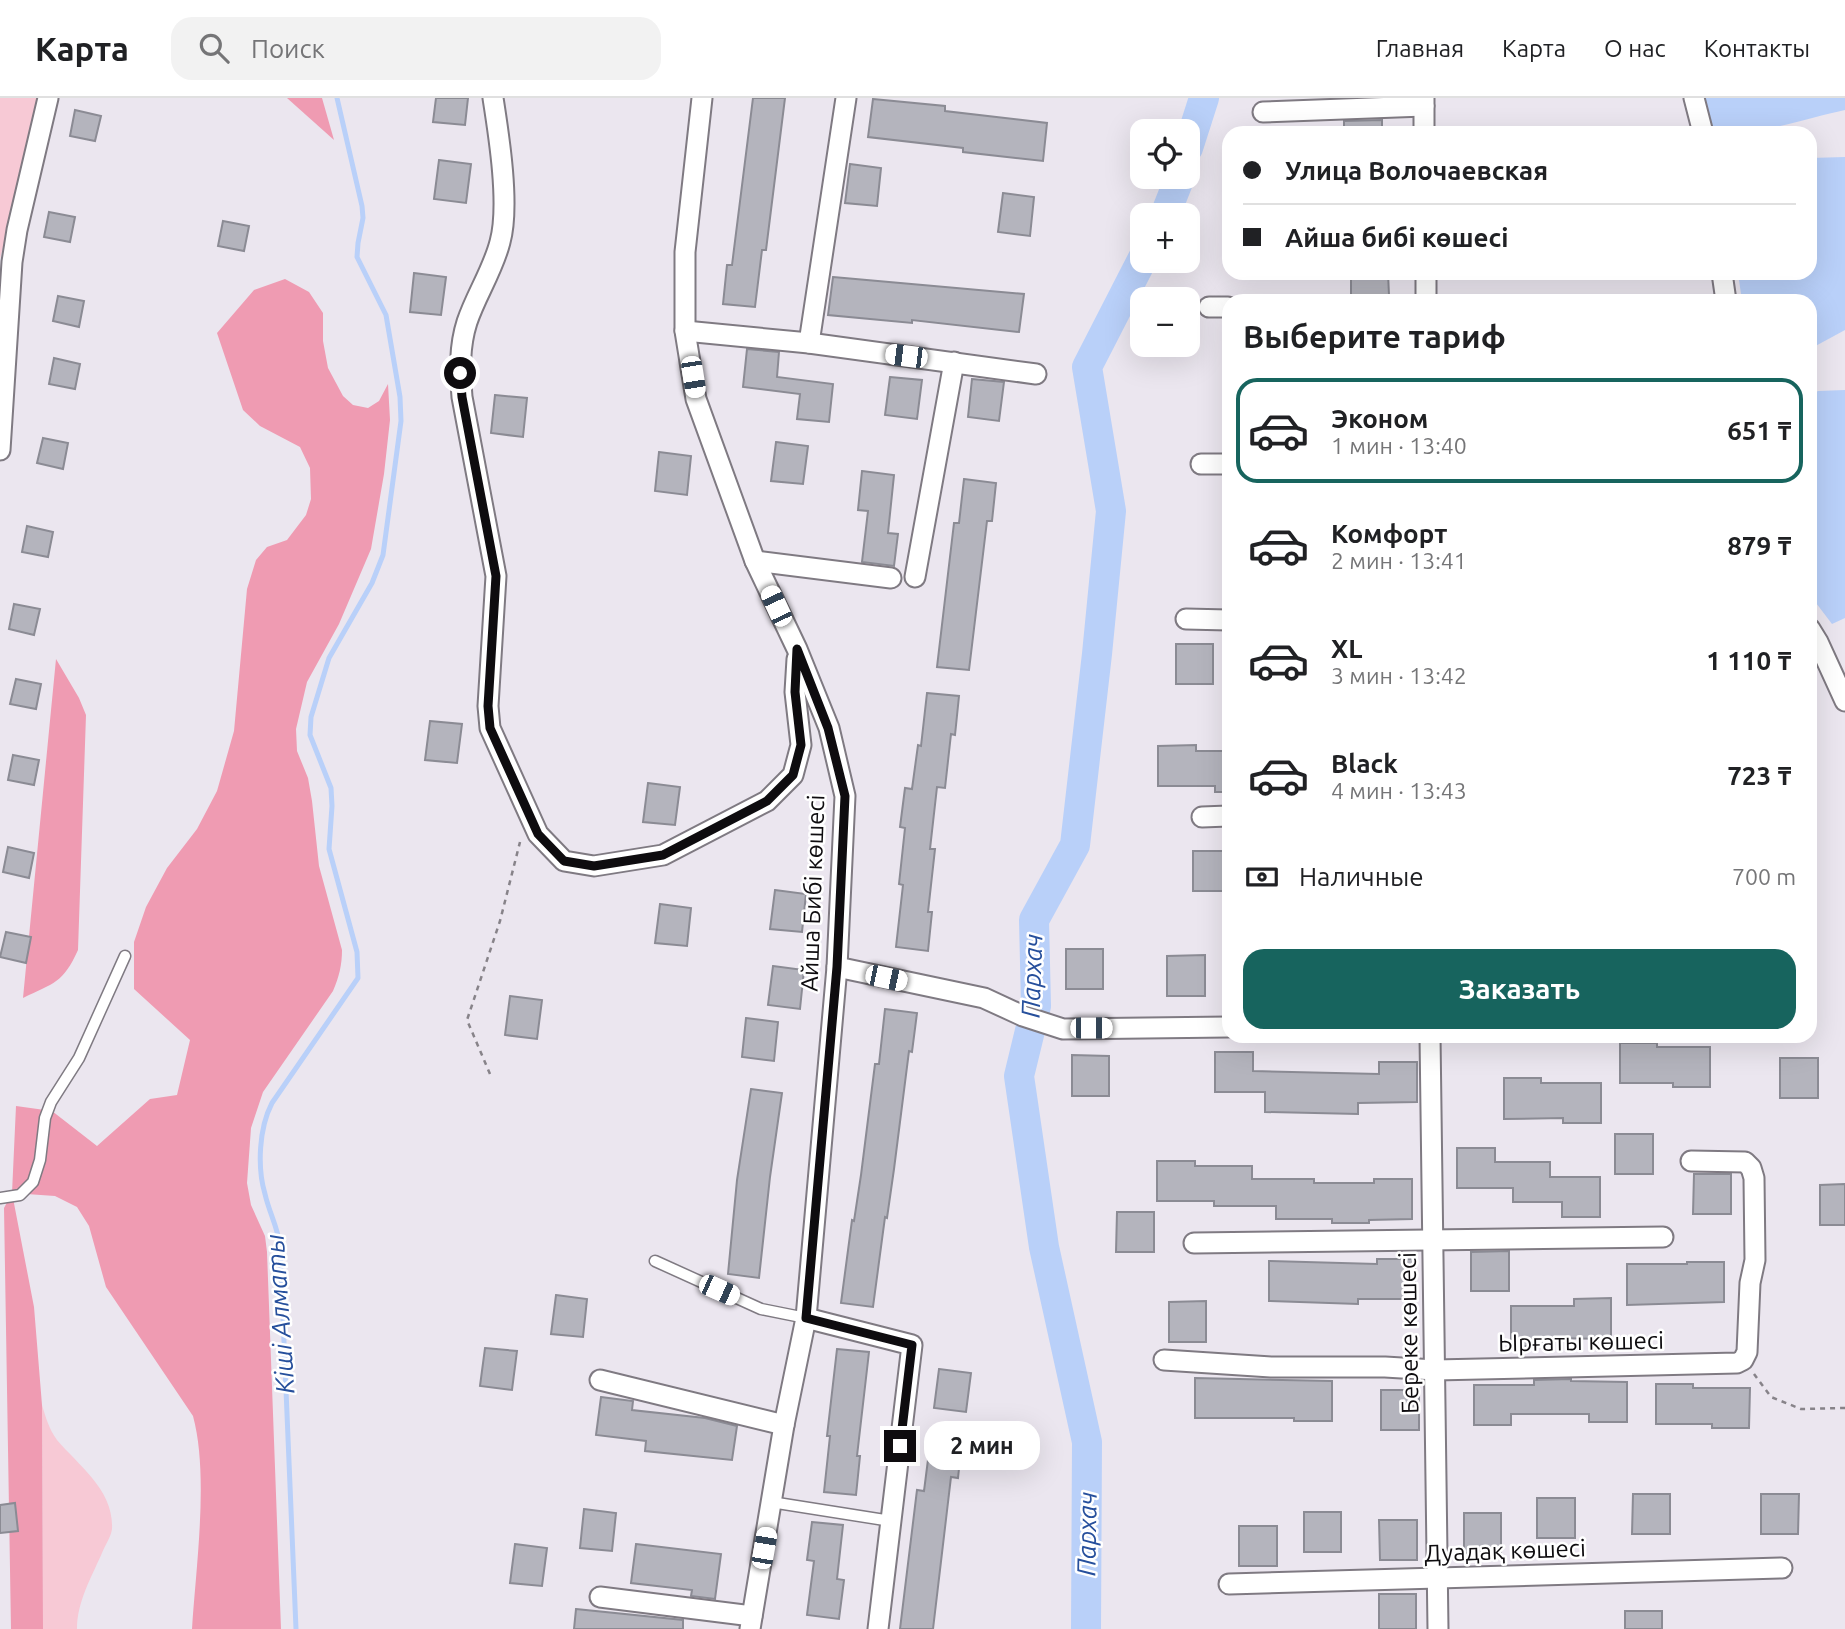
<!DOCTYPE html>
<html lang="ru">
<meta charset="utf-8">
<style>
:root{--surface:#fff;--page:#f2f2f2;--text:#202124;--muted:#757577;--line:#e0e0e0;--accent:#17645e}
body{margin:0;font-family:Ubuntu,sans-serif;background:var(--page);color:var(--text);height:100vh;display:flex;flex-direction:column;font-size:26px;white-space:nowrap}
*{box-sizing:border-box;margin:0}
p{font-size:23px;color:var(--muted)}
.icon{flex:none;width:38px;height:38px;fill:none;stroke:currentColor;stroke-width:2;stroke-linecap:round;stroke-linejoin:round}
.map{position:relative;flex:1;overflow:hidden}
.drawer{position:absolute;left:1222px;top:196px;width:595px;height:749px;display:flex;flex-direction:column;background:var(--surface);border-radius:21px;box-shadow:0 7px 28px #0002}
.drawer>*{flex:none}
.guide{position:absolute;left:1222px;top:28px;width:595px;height:154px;border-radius:21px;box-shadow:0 7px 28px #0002;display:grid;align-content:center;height:154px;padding:0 21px;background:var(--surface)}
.buttons{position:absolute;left:1130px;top:21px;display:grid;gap:14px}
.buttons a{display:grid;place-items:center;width:70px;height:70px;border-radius:14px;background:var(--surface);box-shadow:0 7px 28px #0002;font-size:35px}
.end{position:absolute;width:32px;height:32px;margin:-16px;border:9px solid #0e0c0f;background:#fff;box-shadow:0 0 0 4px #fff}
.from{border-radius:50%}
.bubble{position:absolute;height:49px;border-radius:21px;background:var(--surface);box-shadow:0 7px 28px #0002;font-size:23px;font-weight:600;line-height:49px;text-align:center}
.car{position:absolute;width:21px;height:42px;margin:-21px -10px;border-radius:9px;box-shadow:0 0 5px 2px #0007;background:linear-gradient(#fff 24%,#345 0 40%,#fff 0 76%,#345 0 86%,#fff 0)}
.guide b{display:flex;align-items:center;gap:24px;height:66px;font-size:26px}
.guide b+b{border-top:2px solid var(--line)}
.guide i{width:18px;height:18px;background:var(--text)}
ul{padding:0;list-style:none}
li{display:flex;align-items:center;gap:21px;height:105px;margin:0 14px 10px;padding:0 7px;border:4px solid transparent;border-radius:21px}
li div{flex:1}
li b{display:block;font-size:26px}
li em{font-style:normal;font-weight:600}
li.on{border-color:var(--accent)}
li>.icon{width:63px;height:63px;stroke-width:1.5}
h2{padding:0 21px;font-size:32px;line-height:84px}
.pay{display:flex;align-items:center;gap:18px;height:77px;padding:0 21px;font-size:26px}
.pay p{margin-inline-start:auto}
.action{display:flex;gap:14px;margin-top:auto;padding:14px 21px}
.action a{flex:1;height:80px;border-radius:21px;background:var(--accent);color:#fff;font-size:28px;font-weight:600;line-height:80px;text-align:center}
header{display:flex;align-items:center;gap:42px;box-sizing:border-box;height:98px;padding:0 35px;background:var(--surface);border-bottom:2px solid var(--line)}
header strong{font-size:33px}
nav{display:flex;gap:38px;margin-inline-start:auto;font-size:24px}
.search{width:490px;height:63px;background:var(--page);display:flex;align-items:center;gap:18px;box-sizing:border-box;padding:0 24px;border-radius:21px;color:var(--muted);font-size:26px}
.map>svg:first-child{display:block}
</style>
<header>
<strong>Карта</strong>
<div class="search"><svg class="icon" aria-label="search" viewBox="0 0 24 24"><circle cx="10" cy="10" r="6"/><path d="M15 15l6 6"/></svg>Поиск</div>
<nav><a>Главная</a><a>Карта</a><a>О нас</a><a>Контакты</a></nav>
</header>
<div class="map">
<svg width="1845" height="1531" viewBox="0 0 1845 1531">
<rect width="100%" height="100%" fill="#ebe6ef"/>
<g fill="#f7c9d5">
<polygon points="0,0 39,0 0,161"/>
<path d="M42 1307C46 1320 49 1331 57 1342 79 1368 114 1392 112 1431 111 1439 105 1447 102 1455 91 1480 77 1504 77 1531H43Z"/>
</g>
<g fill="#ef9bb2">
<polygon points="287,0 322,0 334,42"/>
<path d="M285 181 309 194 323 215V243L328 270 343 298 353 307 368 310 379 303 388 286 390 322 384 376 371 451 339 526 307 584 296 631 297 653 308 680 312 703 319 768 342 852C342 867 339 879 333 893L263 994 251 1030 247 1085 251 1107 265 1138 267 1154 281 1531H192C196 1468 209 1377 193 1318L106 1189 89 1128 77 1109 55 1098 12 1095 34 1209 42 1307 43 1531H11L4 1110 12 1095 16 1008 52 1013 97 1048 150 1001 177 997 190 942 134 891V844L146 809 167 770 197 731 217 693 234 633 247 491 256 462 267 449 287 442 306 417 311 401 310 370 300 349 260 328 243 312 217 235 254 192Z"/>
<path d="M56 561 79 600 86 617 78 852C63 885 54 885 23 900Z"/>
</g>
<g fill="#b9d0f9">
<path d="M1705 0H1845V12C1807 20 1751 40 1714 34Z"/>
<polygon points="1845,59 1845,232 1810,251 1810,203 1742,203 1738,175 1810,175 1810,60"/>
<polygon points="1845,292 1845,520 1832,526 1810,497 1810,298 1818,293"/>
</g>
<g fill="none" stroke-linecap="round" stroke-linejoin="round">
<path stroke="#b9d0f9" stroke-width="5" d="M296 1531 280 1148C278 1130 269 1114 265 1096 257 1069 259 1030 272 1005L358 880 357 854 329 751 332 708 331 690 310 637 311 619 329 560 372 485 383 457 401 323 400 299 386 217 357 159 358 145 363 120 362 108 337 0"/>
<g stroke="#b9d0f9" stroke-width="30">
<polyline points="1188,50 1204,0"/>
<polyline points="1165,117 1180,79"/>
<polyline points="1086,1531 1087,1344 1044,1149 1019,978 1036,908 1034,822 1075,747 1097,556 1111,413 1087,269 1143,160"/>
</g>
</g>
<g fill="#b4b4bd" stroke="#8b8b94" stroke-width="2">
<polygon points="436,0 468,0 465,27 433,24"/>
<polygon points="753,0 785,0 766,152 762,152 755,209 723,206 727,167 732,167"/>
<polygon points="873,1 945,8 945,13 1047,25 1043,63 963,54 963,50 868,39"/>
<polygon points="75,12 101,18 95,43 70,38"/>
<polygon points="1382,22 1382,35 1344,35 1344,23"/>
<polygon points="439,62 471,66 466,105 434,101"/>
<polygon points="850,66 881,70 877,108 845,105"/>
<polygon points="1003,95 1034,99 1030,138 998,134"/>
<polygon points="49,114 75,119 70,144 44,139"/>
<polygon points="223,123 249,128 244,153 218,148"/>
<polygon points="414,175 446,179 441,217 410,214"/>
<polygon points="1351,175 1388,175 1389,197 1351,197"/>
<polygon points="833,179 1024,196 1019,234 912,222 912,225 828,217"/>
<polygon points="58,198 84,203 79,229 53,223"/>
<polygon points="747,251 779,254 777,279 833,286 829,324 797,321 800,296 743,289"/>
<polygon points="54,260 80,266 75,291 49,286"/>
<polygon points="890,279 922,282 917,321 885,317"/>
<polygon points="972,281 1004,284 999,323 968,319"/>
<polygon points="495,297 527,300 523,339 491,335"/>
<polygon points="43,340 68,345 63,371 37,365"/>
<polygon points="776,344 808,348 803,386 771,383"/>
<polygon points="659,354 691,358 687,397 655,393"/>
<polygon points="862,373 894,377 888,435 898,436 894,468 862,464 868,413 858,412"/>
<polygon points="964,381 996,385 992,423 987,423 969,572 937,569 954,425 959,425"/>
<polygon points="27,428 53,434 48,459 22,454"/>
<polygon points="14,506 40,511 34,537 9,531"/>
<rect x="1176" y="546" width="37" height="40"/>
<polygon points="16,581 41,586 36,611 10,606"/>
<polygon points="927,595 959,598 955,637 951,636 945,690 937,689 930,751 935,751 928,814 932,814 928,853 896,849 903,787 899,786 905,730 900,729 905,690 912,691 918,647 921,648"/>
<polygon points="430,623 462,626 457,665 425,662"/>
<polygon points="1196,647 1196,653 1228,653 1228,694 1215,694 1215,688 1158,688 1158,648"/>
<polygon points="13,657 39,662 34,687 8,682"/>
<polygon points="648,685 680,689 675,727 643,724"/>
<polygon points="8,749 34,755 29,780 3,774"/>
<rect x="1193" y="753" width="35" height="40"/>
<polygon points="775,792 806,796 802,834 770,831"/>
<polygon points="660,806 691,810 687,848 655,845"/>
<polygon points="6,834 31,839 26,865 0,859"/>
<rect x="1066" y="851" width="37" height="40"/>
<polygon points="1205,857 1205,898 1167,898 1167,858"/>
<polygon points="773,868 804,872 800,911 768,907"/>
<polygon points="510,898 542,902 537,941 505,937"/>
<polygon points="885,911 917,915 912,954 909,953 894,1071 887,1120 885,1119 873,1209 841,1205 852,1122 854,1123 861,1077 875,966 879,966"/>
<polygon points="746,920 778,924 774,963 742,959"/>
<polygon points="1620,945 1657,945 1657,949 1710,949 1710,989 1673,989 1673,985 1620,985"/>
<polygon points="1215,954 1253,954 1253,973 1379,976 1379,964 1417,964 1417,1004 1358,1005 1358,1016 1265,1014 1265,994 1215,994"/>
<polygon points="1072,957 1109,958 1109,998 1072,998"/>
<rect x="1780" y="960" width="38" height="40"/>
<polygon points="1504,980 1541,980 1541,985 1601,985 1601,1025 1563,1025 1563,1020 1504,1021"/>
<polygon points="751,991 782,995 770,1079 759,1180 728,1176 737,1082"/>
<rect x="1615" y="1036" width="38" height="40"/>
<polygon points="1457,1050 1495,1050 1495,1064 1550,1064 1550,1079 1600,1079 1600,1119 1562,1119 1562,1104 1513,1104 1513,1090 1457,1090"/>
<polygon points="1157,1063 1195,1063 1195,1068 1252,1068 1252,1081 1314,1081 1314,1085 1374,1085 1374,1081 1412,1081 1412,1121 1369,1122 1369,1125 1332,1125 1332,1121 1276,1121 1276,1108 1214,1108 1214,1103 1157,1103"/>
<polygon points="1694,1076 1731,1076 1731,1116 1693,1116"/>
<polygon points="1845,1086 1845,1127 1820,1127 1820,1087"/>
<polygon points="1117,1114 1154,1114 1154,1154 1116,1154"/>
<polygon points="1509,1153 1509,1193 1471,1193 1471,1154"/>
<polygon points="1377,1161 1415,1161 1415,1201 1358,1201 1358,1206 1269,1203 1269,1163 1377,1166"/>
<polygon points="1687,1164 1724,1164 1724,1204 1627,1207 1627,1166 1687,1166"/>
<polygon points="556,1197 587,1201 583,1239 551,1236"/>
<polygon points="1611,1200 1611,1241 1549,1240 1549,1248 1511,1248 1511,1208 1574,1208 1574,1201"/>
<polygon points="1206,1203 1206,1244 1169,1244 1169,1204"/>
<polygon points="485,1250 517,1253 512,1292 480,1288"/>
<polygon points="837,1251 869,1254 857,1358 860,1358 856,1397 824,1394 830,1338 827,1338"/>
<polygon points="939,1271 971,1275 966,1314 934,1310"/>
<polygon points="1195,1280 1332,1283 1332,1323 1294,1323 1294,1320 1195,1320"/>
<polygon points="1571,1281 1571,1283 1627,1284 1627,1324 1589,1324 1589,1316 1511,1316 1511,1327 1474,1327 1474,1287 1534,1287 1534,1282"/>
<polygon points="1656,1286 1693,1286 1693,1290 1750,1290 1749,1330 1712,1330 1712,1326 1656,1326"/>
<rect x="1381" y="1292" width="38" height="40"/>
<polygon points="601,1299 633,1303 632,1312 705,1320 737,1328 732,1362 645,1353 646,1343 596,1337"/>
<polygon points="931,1338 962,1342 958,1380 951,1379 933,1531 900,1531 917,1392 924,1393"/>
<polygon points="1633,1396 1670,1396 1670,1436 1632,1436"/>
<polygon points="1761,1396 1799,1396 1798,1436 1761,1436"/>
<rect x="1537" y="1400" width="38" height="40"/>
<polygon points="15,1405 18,1433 0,1435 0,1407"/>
<polygon points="584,1411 616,1415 612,1453 580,1450"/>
<rect x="1304" y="1414" width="37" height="40"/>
<rect x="1464" y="1415" width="37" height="40"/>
<polygon points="1379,1422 1417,1422 1417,1462 1380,1462"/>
<polygon points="812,1424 843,1427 837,1481 844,1482 839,1521 807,1517 814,1463 807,1462"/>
<rect x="1239" y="1428" width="38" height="40"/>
<polygon points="515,1446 547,1450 542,1488 510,1485"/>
<polygon points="636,1446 721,1456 715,1501 691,1498 692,1492 631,1485"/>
<rect x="1379" y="1496" width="37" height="35"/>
<polygon points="576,1511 683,1522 683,1531 574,1531"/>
<rect x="1625" y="1513" width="37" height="18"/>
</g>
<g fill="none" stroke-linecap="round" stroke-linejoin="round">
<g stroke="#7f7a82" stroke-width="13">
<g id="lane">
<polyline points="0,1100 20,1097 33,1084 40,1062 45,1020 51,1004 79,960 125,858"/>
<polyline points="655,1163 761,1211 806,1220"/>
<polyline points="771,1404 891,1423"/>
</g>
</g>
<g stroke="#7f7a82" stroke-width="23">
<g id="street">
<path d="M493 0C499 38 510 108 500 144 493 172 476 197 467 224 459 249 460 273 462 299L496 478 488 608 490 630 538 736 564 763 594 768 663 757 767 703 793 677 801 647 795 594 797 561"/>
<polyline points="702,0 685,154 685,233 696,301 755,463 797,551 829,630 845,698 837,869 806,1220 784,1327 750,1531"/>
<polyline points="1424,0 1424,35"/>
<polyline points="1694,0 1703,35"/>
<polyline points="1263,14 1424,8"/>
<polyline points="1426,175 1426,203"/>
<polyline points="1722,175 1726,203"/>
<polyline points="1209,209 1228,209"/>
<polyline points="685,233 809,245 1036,276"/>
<polyline points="809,245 846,0"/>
<polyline points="0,352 12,164 17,132 48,0"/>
<polyline points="1201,366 1228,366"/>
<polyline points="755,463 891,480"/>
<polyline points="915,479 954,264"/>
<polyline points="1186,521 1228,522"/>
<polyline points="1810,531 1818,544 1845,603"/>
<polyline points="1202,719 1228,718"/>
<polyline points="837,869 984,900 1023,918 1063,931 1228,929"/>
<polyline points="1430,938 1438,1531"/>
<polyline points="1194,1145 1663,1139"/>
<polyline points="806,1220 912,1247 878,1531"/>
<polyline points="1164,1262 1271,1269 1385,1269 1435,1272 1737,1265 1743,1262 1747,1254 1750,1185 1755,1162 1754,1080 1751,1070 1745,1064 1691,1063"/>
<polyline points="600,1282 784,1327"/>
<polyline points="1229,1486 1782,1470"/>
<polyline points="600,1499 752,1518"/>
</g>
</g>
<g stroke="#878389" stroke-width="2.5" stroke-dasharray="5 5" stroke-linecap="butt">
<polyline points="490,976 467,922 500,823 520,744"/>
<polyline points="1754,1276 1771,1299 1801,1311 1845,1310"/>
</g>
<use href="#lane" stroke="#fff" stroke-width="10"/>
<use href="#street" stroke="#fff" stroke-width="19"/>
</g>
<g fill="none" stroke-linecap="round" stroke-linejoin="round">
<polyline stroke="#0e0c0f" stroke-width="9" points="460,275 462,299 496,478 488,608 490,630 538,736 564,763 594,768 663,757 767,703 793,677 801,647 795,594 797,551 828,630 845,698 837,869 806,1220 912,1247 900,1348"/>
</g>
<g text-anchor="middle" stroke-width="5" stroke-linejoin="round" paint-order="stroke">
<g font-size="24" fill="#0e0c0f" stroke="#fff">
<text transform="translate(813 795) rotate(-88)" y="8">Айша Бибі көшесі</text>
<text transform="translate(1409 1235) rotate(-91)" y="8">Береке көшесі</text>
<text transform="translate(1581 1244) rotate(-1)" y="8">Ырғаты көшесі</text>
<text transform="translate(1505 1453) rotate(-2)" y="8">Дуадақ көшесі</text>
</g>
<g font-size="26" font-style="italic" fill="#264f9c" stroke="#fff">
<text transform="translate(1032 878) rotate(-88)" y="9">Пархач</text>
<text transform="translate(280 1216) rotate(-94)" y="9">Кіші Алматы</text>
<text transform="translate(1087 1436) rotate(-89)" y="9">Пархач</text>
</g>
</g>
</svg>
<div class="buttons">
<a><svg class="icon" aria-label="locate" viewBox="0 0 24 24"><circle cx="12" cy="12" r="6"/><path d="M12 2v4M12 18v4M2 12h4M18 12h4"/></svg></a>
<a>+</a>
<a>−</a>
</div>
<i class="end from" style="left:460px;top:275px"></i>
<i class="end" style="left:900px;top:1348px"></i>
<div class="bubble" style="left:924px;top:1323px;width:116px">2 мин</div>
<i class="car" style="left:906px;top:258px;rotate:277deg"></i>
<i class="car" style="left:693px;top:279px;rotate:171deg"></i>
<i class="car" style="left:776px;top:508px;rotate:335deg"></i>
<i class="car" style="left:886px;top:880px;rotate:102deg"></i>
<i class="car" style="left:1091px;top:930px;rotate:90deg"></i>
<i class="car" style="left:719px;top:1192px;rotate:114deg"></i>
<i class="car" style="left:764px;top:1450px;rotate:10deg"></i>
<div class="guide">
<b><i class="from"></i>Улица Волочаевская</b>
<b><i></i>Айша бибі көшесі</b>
</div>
<section class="drawer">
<h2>Выберите тариф</h2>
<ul>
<li class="on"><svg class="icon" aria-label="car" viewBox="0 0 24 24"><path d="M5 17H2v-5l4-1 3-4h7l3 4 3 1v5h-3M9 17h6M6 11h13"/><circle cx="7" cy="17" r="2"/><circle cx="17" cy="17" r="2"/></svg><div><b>Эконом</b><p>1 мин · 13:40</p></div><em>651 ₸</em></li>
<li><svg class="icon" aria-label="car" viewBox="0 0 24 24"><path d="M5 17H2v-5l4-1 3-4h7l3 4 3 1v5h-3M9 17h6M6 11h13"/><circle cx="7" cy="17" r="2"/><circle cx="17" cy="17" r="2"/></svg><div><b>Комфорт</b><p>2 мин · 13:41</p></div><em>879 ₸</em></li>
<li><svg class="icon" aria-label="car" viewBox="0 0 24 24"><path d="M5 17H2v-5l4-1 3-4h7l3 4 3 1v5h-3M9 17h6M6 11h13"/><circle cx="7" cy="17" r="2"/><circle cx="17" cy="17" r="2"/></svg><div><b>XL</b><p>3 мин · 13:42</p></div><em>1 110 ₸</em></li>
<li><svg class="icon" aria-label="car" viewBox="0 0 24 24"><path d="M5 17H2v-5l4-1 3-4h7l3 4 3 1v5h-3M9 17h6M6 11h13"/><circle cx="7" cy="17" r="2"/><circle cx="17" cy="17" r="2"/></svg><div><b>Black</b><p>4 мин · 13:43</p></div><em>723 ₸</em></li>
</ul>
<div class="pay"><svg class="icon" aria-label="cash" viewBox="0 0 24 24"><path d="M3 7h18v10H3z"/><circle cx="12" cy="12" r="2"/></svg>Наличные<p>700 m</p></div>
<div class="action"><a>Заказать</a></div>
</section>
</div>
